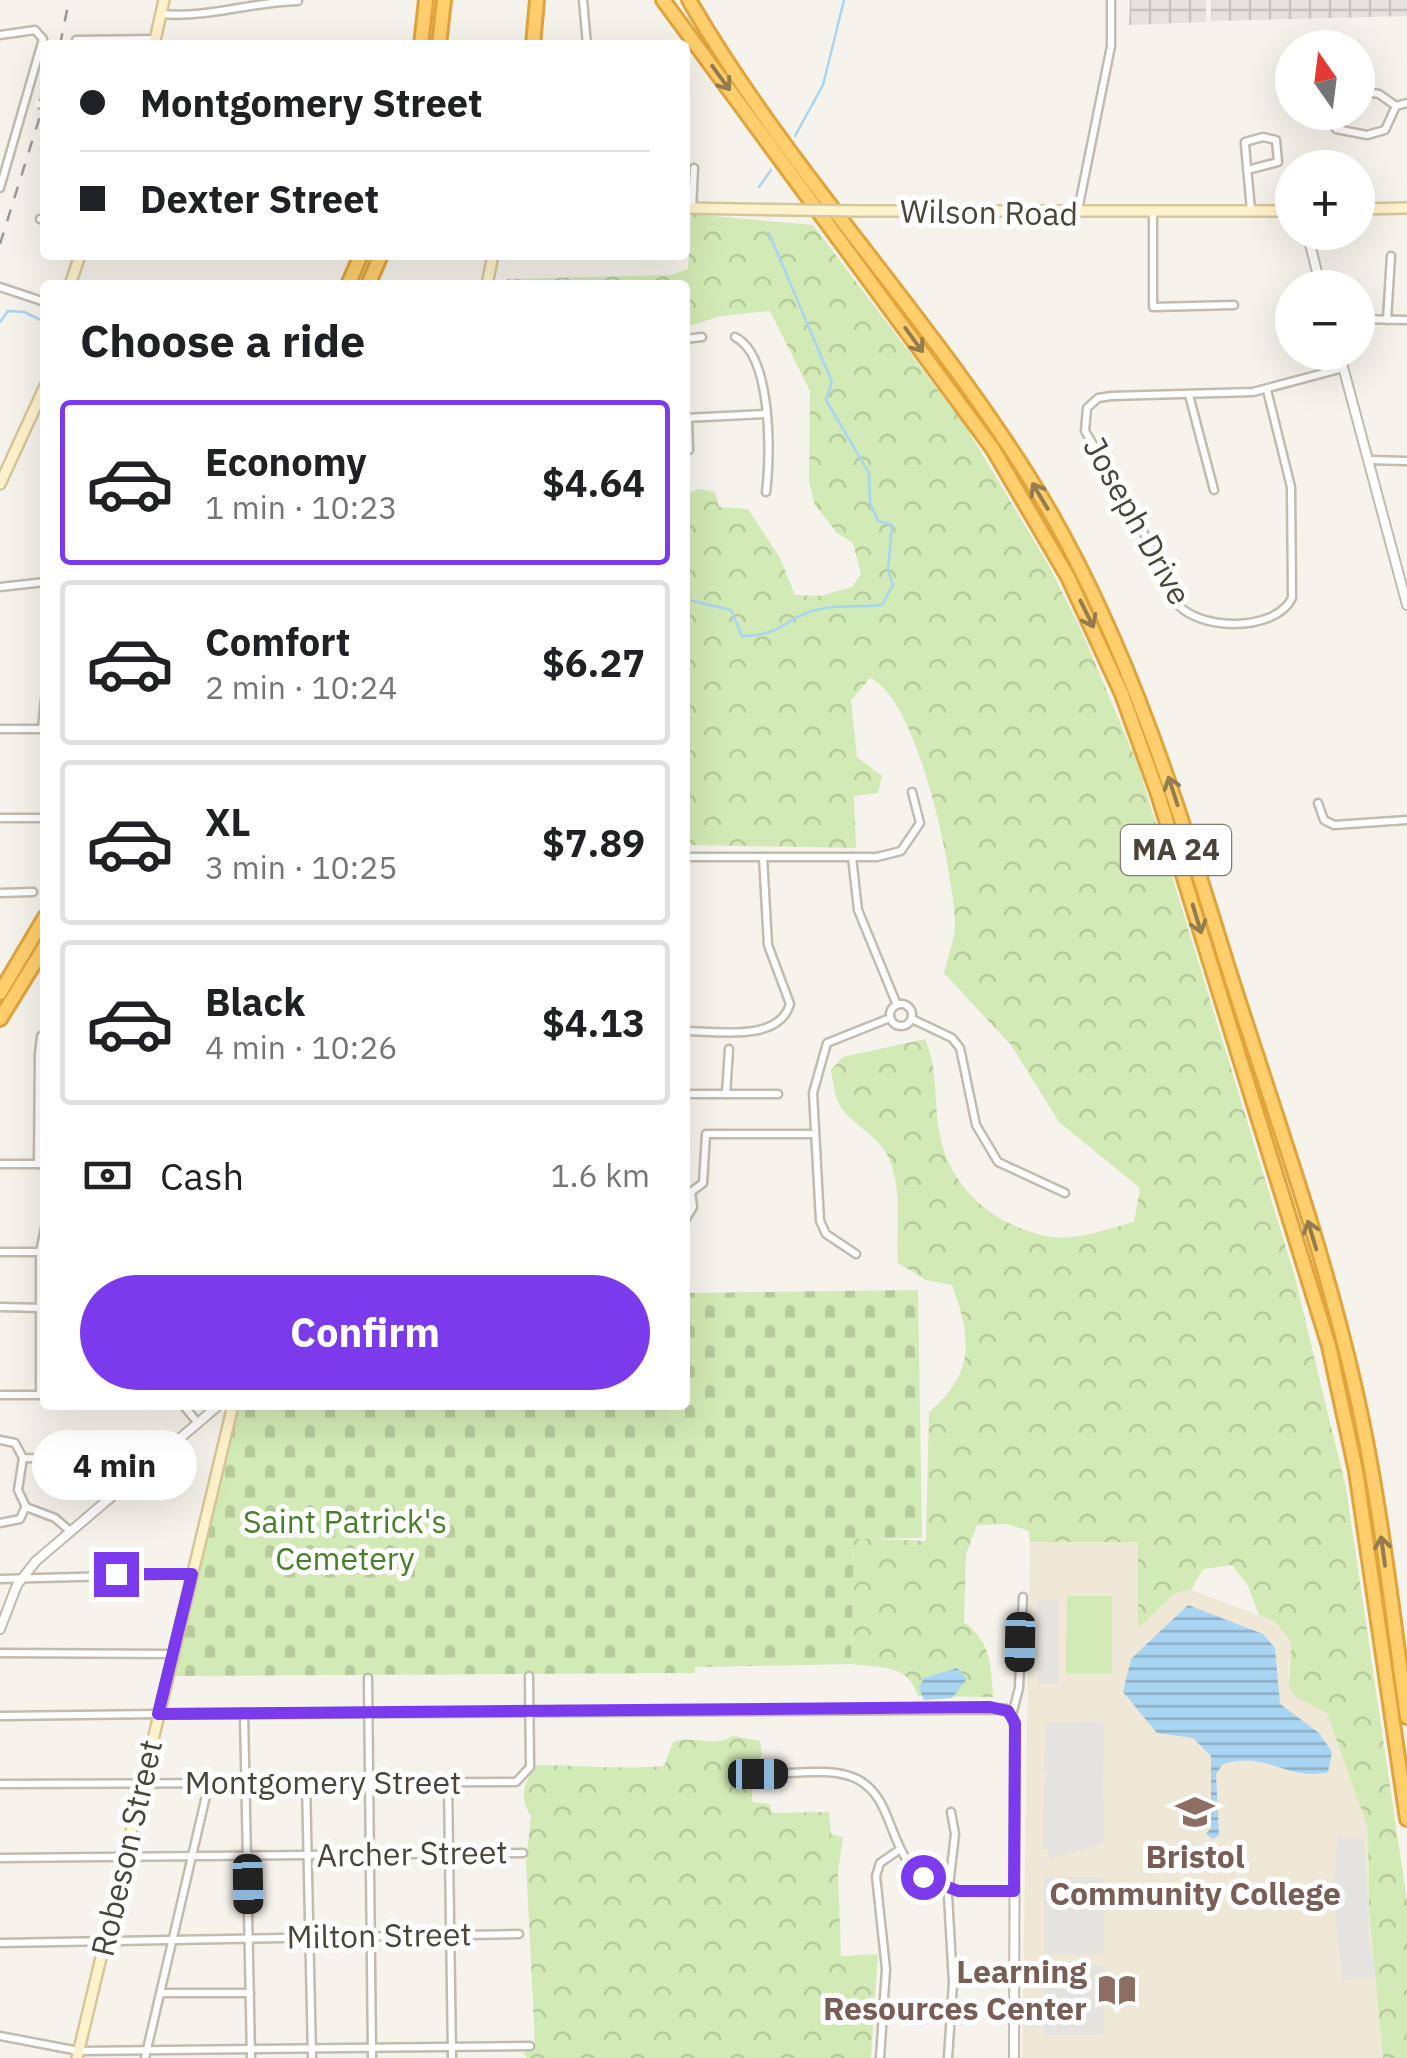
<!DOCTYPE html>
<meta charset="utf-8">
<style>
:root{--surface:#fff;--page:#f2f2f2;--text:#202124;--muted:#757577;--line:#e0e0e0;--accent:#7c3aed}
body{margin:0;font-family:"IBM Plex Sans",sans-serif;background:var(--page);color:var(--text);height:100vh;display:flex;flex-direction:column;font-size:38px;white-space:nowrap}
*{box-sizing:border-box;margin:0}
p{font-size:32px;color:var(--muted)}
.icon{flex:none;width:55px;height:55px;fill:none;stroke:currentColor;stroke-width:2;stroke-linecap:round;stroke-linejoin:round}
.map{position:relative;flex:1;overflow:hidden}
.drawer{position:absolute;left:40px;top:280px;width:650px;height:1130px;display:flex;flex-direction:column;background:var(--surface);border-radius:10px;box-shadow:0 10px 40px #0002}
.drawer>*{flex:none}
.hud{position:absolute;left:40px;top:40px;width:650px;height:220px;border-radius:10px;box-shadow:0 10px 40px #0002;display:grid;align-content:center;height:220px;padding:0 40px;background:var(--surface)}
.needle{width:65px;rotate:346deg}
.tools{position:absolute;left:1275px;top:30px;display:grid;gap:20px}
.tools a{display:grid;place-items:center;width:100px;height:100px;border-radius:50%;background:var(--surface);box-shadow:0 10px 40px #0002;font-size:50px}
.end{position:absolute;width:45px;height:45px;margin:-22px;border:12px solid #7c3aed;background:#fff;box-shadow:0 0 0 5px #fff}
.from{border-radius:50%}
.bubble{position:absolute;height:70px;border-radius:35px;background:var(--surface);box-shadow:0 10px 40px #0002;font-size:32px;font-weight:700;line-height:70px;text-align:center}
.car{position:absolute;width:30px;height:60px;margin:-30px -15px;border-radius:12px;box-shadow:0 0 8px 2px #0007;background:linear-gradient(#222 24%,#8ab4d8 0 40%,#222 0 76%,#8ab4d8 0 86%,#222 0)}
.hud b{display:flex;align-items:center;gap:35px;height:95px;font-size:38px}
.hud b+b{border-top:2px solid var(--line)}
.hud i{width:25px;height:25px;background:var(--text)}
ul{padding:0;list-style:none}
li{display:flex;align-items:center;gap:30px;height:165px;margin:0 20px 15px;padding:0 20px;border:5px solid var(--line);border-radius:10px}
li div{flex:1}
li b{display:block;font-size:38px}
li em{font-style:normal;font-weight:700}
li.on{border-color:var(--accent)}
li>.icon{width:90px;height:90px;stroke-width:1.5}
h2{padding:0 40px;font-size:45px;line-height:120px}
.pay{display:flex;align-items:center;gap:25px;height:110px;padding:0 40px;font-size:38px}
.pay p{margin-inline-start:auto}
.button{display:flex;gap:20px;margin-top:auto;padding:20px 40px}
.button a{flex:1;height:115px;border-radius:60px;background:var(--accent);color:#fff;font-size:40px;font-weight:700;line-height:115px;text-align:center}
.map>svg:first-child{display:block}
</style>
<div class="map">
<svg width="1407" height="2058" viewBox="0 0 1407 2058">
<defs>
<pattern id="industrial-grid" width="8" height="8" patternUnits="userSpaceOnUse" patternTransform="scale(2.5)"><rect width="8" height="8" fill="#e6e2dd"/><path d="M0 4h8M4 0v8" fill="none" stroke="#c7c3be"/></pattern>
<pattern id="forest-crowns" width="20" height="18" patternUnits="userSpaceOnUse" patternTransform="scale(2.5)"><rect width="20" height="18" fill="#d2eab5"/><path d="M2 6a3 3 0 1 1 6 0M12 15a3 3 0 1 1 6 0" fill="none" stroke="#b6ca9c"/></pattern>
<pattern id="cemetery-stones" width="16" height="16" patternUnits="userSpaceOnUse" patternTransform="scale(2.5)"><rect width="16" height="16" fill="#d2eab5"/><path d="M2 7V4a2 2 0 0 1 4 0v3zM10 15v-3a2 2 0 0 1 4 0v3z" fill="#b6ca9c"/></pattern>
<pattern id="water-rules" width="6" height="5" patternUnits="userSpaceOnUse" patternTransform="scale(2.5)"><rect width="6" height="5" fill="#a9d4f2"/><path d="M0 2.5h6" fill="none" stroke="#8caec5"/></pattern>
</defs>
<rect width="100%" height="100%" fill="#f6f3ec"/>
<g fill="url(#industrial-grid)">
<polygon points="1130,0 1206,0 1206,22 1129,25"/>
<polygon points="1211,0 1407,0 1407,16 1211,21"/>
</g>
<polygon fill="#efe8d6" points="1030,1542 1138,1542 1138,1627 1176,1593 1191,1590 1276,1622 1284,1630 1291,1642 1288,1674 1296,1697 1327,1713 1347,1755 1368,1828 1369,1913 1383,2058 1022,2058"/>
<g fill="url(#forest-crowns)">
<path d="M691 214 813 225 966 427 1048 564 1081 630 1138 765 1294 1274 1346 1488 1407 1901V2058H1383L1369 1912 1368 1828 1327 1713 1296 1697 1289 1688 1291 1642 1276 1622 1259 1615 1247 1584 1232 1565 1203 1569 1191 1590 1175 1593 1138 1628V1542H1030L1029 1531 1007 1524 977 1525 966 1554 964 1622C991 1642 991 1665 993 1697L918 1696C908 1663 881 1668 851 1664L854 1538 926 1541 929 1412C975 1373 972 1339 952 1285L926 1280 898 1263C895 1228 903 1195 890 1161 881 1135 848 1124 838 1102 834 1092 833 1080 831 1070L843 1057 925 1039C939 1071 933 1102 940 1136 951 1190 997 1228 1052 1237 1077 1241 1110 1228 1134 1222L1140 1188 1059 1122 1011 1045 944 973C948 956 956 936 955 920 952 867 918 699 870 678L851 700 857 757 882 776 878 793 854 796 856 848 685 845V494L700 489 715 492 719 507 748 509 780 558 795 595 820 596 852 587 861 574 853 543 837 533 815 505 809 482 810 391 770 311 721 316 686 327 685 285H504L507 279 671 275 688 269Z"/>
<path d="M733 1736 760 1741 762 1755 752 1772V1802L769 1804 772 1813 829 1812 831 1834 843 1837 838 1872 841 1956 878 1954 871 2058H527L523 2053 534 2048 535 2043 526 1862 531 1816C518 1797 525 1783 535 1765 579 1765 620 1770 664 1766L673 1742C692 1735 713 1748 733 1736Z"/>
</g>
<polygon fill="url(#cemetery-stones)" points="918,1290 922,1538 854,1539 851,1664 695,1667 695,1673 175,1676 239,1405 685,1405 685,1293"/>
<polygon fill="#d2eab5" points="1067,1596 1112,1596 1112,1673 1066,1673"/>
<g fill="#e5e3e0">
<rect x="1038" y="1600" width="21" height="84"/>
<polygon points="1104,1722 1103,1843 1050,1859 1049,1849 1043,1849 1044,1780 1049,1773 1044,1772 1045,1723"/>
<polygon points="1338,1836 1364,1840 1369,1942 1376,1975 1370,1977 1342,1980 1334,1891"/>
<rect x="1044" y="1877" width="59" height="77"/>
<rect x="1044" y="1965" width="59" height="70"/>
</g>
<g fill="url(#water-rules)">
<path d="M1188 1605 1263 1634 1275 1648 1280 1704 1319 1733 1332 1752 1328 1772C1288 1782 1266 1750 1223 1764L1216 1774 1219 1835 1213 1839 1206 1834 1211 1828V1756L1193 1738 1157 1733 1123 1692 1131 1659Z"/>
<polygon points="957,1668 967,1679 952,1698 924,1700 919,1688 924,1678"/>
</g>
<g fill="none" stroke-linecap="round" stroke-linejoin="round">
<g stroke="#a9d4f2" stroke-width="2.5">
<polyline points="795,136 823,85 844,0"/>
<polyline points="759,187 771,170"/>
<polyline points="153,285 156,285"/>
<polyline points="0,322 8,311 24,312 45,322"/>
<path d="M685 599 731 610 742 636C781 635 778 624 809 612 834 603 857 608 882 605L893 585 888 570 892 525 878 521 870 503 869 473 826 400 832 382 769 233"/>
</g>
<g stroke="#c2bbae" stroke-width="11">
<g id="minor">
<polyline points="583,0 587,45"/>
<path d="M162 14C210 18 250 2 298 1"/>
<polyline points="0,35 35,30 43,39 0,188"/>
<polyline points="76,40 156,39"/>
<polyline points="1358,91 1379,94 1396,106"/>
<polyline points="1329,112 1336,129 1367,135 1385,130 1396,106 1407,103"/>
<polyline points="1247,170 1278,162 1276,140 1263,137 1245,142 1245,145 1251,210"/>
<polyline points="692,208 694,168"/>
<polyline points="1078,210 1111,46 1111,0"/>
<polyline points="1153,213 1153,307 1234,305"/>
<polyline points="40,219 45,219"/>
<polyline points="0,287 45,302"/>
<polyline points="1358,319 1407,320"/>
<polyline points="1387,320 1391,256"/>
<path d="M735 337C772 355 771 454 766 492"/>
<polyline points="685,339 702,337"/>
<path d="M1267 390 1291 487 1292 598C1275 633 1195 631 1175 601L1136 516 1085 431 1087 408 1098 398 1111 396 1253 392 1343 368"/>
<polyline points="1189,395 1214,490"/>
<polyline points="685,418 764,414"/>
<polyline points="688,418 689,450"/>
<polyline points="1369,460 1407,461"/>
<polyline points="0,587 45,582"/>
<polyline points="0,729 45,729"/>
<polyline points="42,729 45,698"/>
<polyline points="1318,803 1324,820 1334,825 1407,820"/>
<polyline points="0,818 45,818"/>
<path d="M685 857H763L768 945 790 1004C779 1043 715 1031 685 1031"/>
<polyline points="763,857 877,857 901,851 920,823 912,792"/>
<polyline points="852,857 858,910 897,1005"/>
<polyline points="0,893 33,892"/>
<circle cx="901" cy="1015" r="11"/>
<polyline points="912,1019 952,1038 960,1048 976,1125 998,1162 1065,1193"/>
<polyline points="685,1094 778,1094"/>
<polyline points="726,1094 729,1049"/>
<polyline points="0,1164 45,1164"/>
<polyline points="38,1164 39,1054 41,1036 45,1035"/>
<polyline points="691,1192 703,1183 706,1134 814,1134"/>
<polyline points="685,1220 693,1207 691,1192"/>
<polyline points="0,1252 45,1252"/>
<polyline points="856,1254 826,1234 820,1221 813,1093 827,1043 890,1018"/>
<polyline points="0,1307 45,1308"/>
<polyline points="0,1395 45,1395"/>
<polyline points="40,1395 40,1252 45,1228"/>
<polyline points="183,1405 198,1423"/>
<polyline points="0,1440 15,1443 23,1458 75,1459 110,1499"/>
<polyline points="23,1458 18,1490 26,1507 55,1518 70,1531"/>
<polyline points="0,1523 20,1519 25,1508"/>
<polyline points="0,1579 192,1574"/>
<polyline points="0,1653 173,1654"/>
<polyline points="368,1678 372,2058"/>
<polyline points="244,1713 251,2058"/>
<polyline points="1012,1715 1019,1688 1023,1597"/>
<polyline points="0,1716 158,1714"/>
<path d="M757 1774C786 1775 831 1766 857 1779 902 1802 882 1869 946 1888 967 1894 992 1891 1015 1891"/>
<polyline points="306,1782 312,2058"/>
<polyline points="448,1782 452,2058"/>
<polyline points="0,1784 516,1782 530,1767 529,1676"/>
<polyline points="0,1858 523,1853"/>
<polyline points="0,1943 519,1934"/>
<polyline points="161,1993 250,1993"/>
<polyline points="0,2036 79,2051 530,2046"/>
<polyline points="145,2058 209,1783"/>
<polyline points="880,2058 886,1969 876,1876 880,1863 899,1850"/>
<polyline points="948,2058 953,1983 948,1895 955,1834 951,1812"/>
</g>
</g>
<g stroke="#c2bbae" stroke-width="12">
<g id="tertiary">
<polyline points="1307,232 1321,288"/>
<polyline points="1339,352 1407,605"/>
<polyline points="0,1629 17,1585 36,1561 219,1405"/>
<polyline points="158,1714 1005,1709 1012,1715 1015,1727 1014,2058"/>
</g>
</g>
<g stroke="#d6c79b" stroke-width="14">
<g id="secondary">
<polyline points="154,45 164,0"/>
<polyline points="685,208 797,210"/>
<polyline points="1358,209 1407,208"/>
<polyline points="858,211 1292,211"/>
<polyline points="70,285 80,255"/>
<polyline points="487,285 493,255"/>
<polyline points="0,484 45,386"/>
<polyline points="77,2058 233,1405"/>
</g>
</g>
<g stroke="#e0a43c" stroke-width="18">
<g id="motorway">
<polyline points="663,0 993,449 1068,577 1122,694 1158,794 1329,1346 1356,1471 1407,1819"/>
<path d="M689 0C794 181 945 332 1050 512 1133 657 1180 813 1229 971 1272 1106 1321 1241 1353 1380 1379 1490 1391 1605 1407 1717"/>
<polyline points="421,45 426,0"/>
<polyline points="439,45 444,0"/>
<polyline points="533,45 537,0"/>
<polyline points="348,285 361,255"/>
<polyline points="368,285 381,255"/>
<polyline points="0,993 45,917"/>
<polyline points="0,1019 45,946"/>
</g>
</g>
<use href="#minor" stroke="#fff" stroke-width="6"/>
<use href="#tertiary" stroke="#fff" stroke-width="8"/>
<use href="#secondary" stroke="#fff3cd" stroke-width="9"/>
<use href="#motorway" stroke="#ffcf6e" stroke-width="12"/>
<g stroke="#9a9a9a" stroke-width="2.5" stroke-dasharray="12 12" stroke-linecap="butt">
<polyline points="60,45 69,0"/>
<polyline points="0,244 45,100"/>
</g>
<g stroke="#c2bbae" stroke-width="11" stroke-linecap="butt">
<polyline id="minor-bridge" points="38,104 45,105"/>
</g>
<g stroke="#d6c79b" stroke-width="14" stroke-linecap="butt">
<polyline id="secondary-bridge" points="797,210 858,211"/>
</g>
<use href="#minor-bridge" stroke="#fff" stroke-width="6"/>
<use href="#secondary-bridge" stroke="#fff3cd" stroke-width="9"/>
</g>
<defs><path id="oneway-shaft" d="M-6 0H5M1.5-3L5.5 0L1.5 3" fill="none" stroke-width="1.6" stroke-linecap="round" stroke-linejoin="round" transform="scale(2.5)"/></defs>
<g stroke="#937c4e">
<use href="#oneway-shaft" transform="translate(721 78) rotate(54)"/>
<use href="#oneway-shaft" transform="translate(914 340) rotate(54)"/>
<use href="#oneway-shaft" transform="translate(1040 496) rotate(-121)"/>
<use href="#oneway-shaft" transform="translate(1087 614) rotate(64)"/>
<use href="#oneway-shaft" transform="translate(1173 791) rotate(-108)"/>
<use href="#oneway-shaft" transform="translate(1197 919) rotate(73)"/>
<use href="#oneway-shaft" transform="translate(1312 1235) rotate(-107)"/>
<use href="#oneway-shaft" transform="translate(1383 1551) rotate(-98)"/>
</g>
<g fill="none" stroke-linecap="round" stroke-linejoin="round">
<polyline stroke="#7c3aed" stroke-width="12" points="116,1574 192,1574 158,1714 990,1707 1008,1711 1015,1723 1014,1891 958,1891 923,1877"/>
</g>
<defs>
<g id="university-bare" transform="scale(3)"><path d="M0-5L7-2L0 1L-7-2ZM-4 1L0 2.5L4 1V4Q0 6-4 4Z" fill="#8d6e63" stroke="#fff" stroke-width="2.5" paint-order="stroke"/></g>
<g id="library-bare" transform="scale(3)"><path d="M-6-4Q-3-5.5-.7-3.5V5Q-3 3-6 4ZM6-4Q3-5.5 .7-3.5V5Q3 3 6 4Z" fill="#8d6e63" stroke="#fff" stroke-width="2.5" paint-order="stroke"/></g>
</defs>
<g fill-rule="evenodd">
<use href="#university-bare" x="1195" y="1812"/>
<use href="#library-bare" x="1117" y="1990"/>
</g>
<g text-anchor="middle" stroke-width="10" stroke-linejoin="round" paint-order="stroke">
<rect fill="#fff" stroke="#817c74" stroke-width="2.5" x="1121" y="825" width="110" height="50" rx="8"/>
<g font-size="30" font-weight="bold" fill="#4b4439">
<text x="1176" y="860">MA 24</text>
</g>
<g font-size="32" fill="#4b4439" stroke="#fff">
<text transform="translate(989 213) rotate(1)" y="11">Wilson Road</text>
<text transform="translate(1137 521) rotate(61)" y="11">Joseph Drive</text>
<text x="323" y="1794">Montgomery Street</text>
<text transform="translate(127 1848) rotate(-77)" y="11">Robeson Street</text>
<text transform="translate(412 1854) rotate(-1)" y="11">Archer Street</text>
<text transform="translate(379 1936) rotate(-1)" y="11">Milton Street</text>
</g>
<g font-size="32" fill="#4a7f2a" stroke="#fff">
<text x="345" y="1533">Saint Patrick's<tspan x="345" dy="37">Cemetery</tspan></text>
</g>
<g font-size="32" font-weight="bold" fill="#785e54" stroke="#fff">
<text x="1195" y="1868">Bristol<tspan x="1195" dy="37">Community College</tspan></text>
<text x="1087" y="1983" text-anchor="end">Learning<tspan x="1087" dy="37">Resources Center</tspan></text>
</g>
</g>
</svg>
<div class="tools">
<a><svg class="needle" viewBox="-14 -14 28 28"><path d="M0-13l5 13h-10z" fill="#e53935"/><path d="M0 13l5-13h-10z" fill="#757577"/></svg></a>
<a>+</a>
<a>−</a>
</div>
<i class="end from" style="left:923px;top:1877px"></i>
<i class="end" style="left:116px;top:1574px"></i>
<div class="bubble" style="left:32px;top:1430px;width:165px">4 min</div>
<i class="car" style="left:1020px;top:1642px;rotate:181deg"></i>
<i class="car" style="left:758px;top:1774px;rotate:90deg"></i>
<i class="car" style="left:248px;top:1884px;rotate:179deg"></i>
<div class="hud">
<b><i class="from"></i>Montgomery Street</b>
<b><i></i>Dexter Street</b>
</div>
<section class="drawer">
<h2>Choose a ride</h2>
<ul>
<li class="on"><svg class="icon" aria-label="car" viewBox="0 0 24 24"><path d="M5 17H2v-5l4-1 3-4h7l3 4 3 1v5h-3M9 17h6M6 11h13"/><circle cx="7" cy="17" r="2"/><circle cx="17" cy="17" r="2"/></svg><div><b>Economy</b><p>1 min · 10:23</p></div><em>$4.64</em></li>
<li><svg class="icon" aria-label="car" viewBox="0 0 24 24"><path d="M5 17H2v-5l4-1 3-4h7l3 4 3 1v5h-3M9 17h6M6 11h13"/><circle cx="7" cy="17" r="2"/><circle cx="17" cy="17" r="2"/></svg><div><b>Comfort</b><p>2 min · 10:24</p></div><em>$6.27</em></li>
<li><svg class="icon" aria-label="car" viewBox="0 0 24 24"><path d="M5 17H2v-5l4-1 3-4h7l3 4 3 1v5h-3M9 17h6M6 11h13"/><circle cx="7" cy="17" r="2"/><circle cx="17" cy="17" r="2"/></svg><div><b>XL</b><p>3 min · 10:25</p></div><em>$7.89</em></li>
<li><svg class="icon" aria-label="car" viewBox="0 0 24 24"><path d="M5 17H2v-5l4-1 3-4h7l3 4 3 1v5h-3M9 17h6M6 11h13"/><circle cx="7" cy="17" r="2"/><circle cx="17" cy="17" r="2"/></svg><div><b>Black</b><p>4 min · 10:26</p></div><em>$4.13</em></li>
</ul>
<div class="pay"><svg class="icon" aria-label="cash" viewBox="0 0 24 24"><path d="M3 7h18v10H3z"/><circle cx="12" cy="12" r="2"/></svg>Cash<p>1.6 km</p></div>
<div class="button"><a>Confirm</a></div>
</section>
</div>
